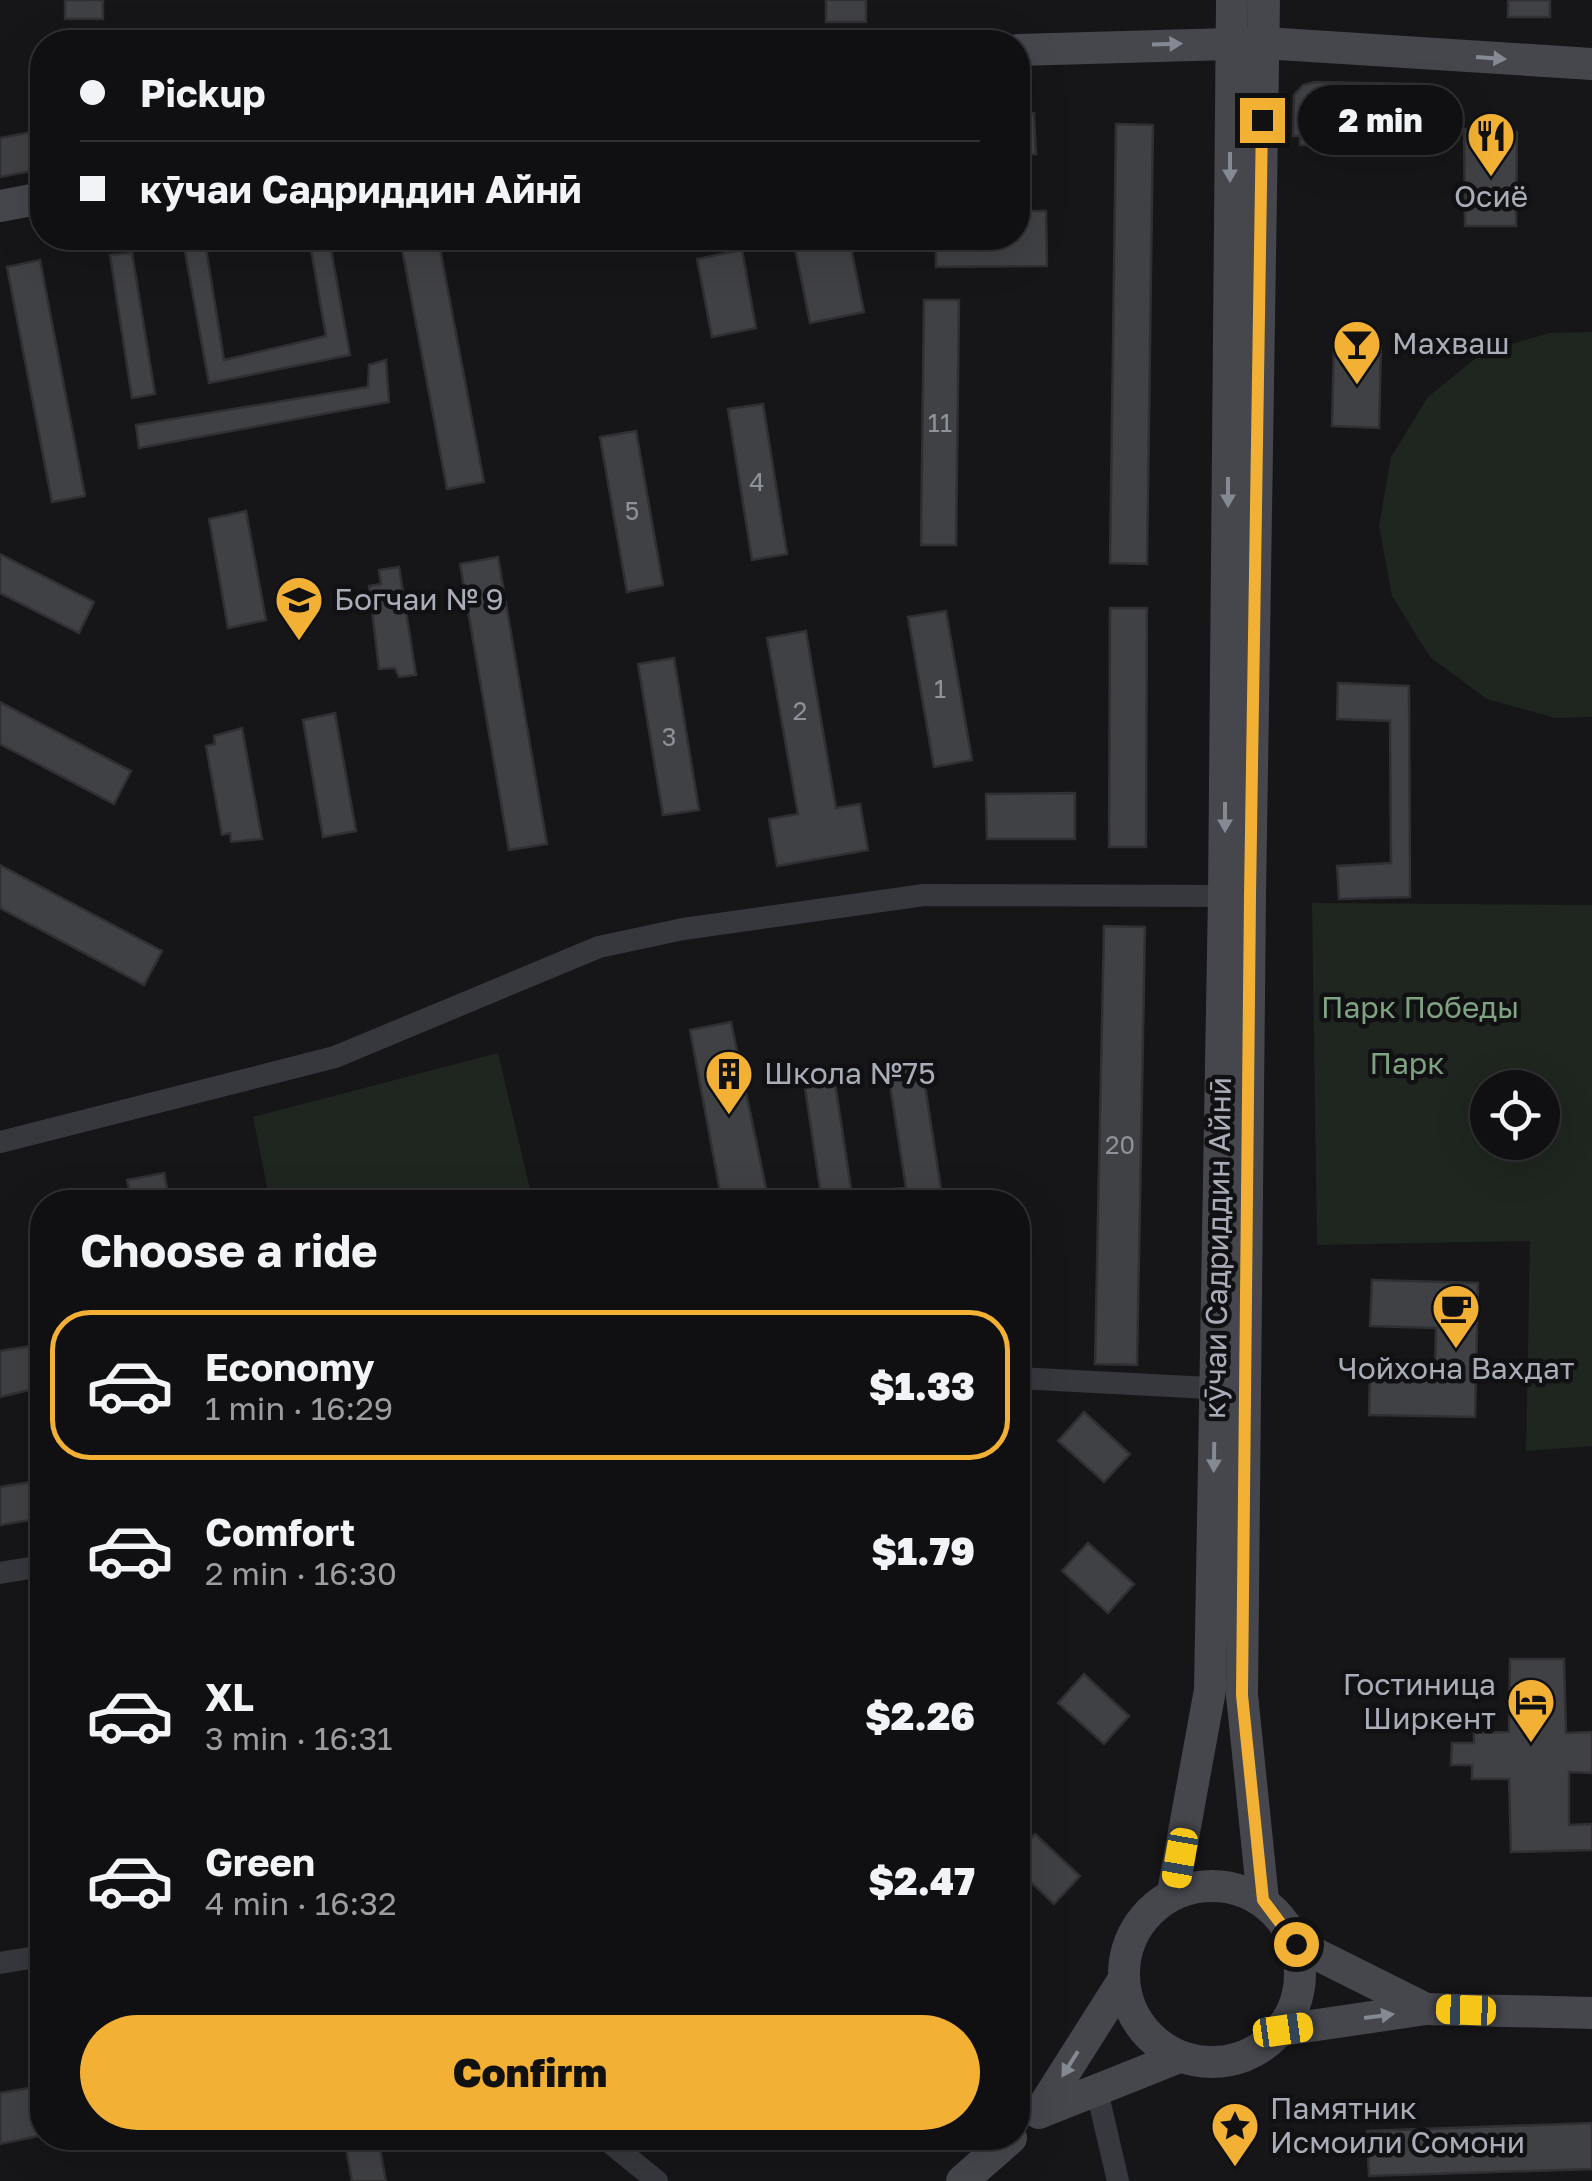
<!DOCTYPE html>
<meta charset="utf-8">
<style>
:root{--surface:#101012;--page:#19191b;--text:#f1f3f6;--muted:#9c9d9f;--line:#303032;--accent:#f2b134}
body{margin:0;font-family:"Golos Text",sans-serif;background:var(--page);color:var(--text);height:100vh;display:flex;flex-direction:column;font-size:38px;white-space:nowrap}
*{box-sizing:border-box;margin:0}
p{font-size:32px;color:var(--muted)}
.icon{flex:none;width:55px;height:55px;fill:none;stroke:currentColor;stroke-width:2;stroke-linecap:round;stroke-linejoin:round}
.map{position:relative;flex:1;overflow:hidden}
.details{position:absolute;left:30px;top:1190px;width:1000px;height:960px;display:flex;flex-direction:column;background:var(--surface);border-radius:40px;box-shadow:0 10px 40px #0002,0 0 0 2px var(--line)}
.details>*{flex:none}
.banner{position:absolute;left:30px;top:30px;width:1000px;height:220px;border-radius:40px;box-shadow:0 10px 40px #0002,0 0 0 2px var(--line);display:grid;align-content:center;height:220px;padding:0 50px;background:var(--surface)}
.tools{position:absolute;left:1470px;top:1070px;display:grid;gap:20px}
.tools a{display:grid;place-items:center;width:90px;height:90px;border-radius:50%;background:var(--surface);box-shadow:0 10px 40px #0002,0 0 0 2px var(--line);font-size:50px}
.end{position:absolute;width:45px;height:45px;margin:-22px;border:12px solid #f2b134;background:#111;box-shadow:0 0 0 5px #111}
.from{border-radius:50%}
.bubble{position:absolute;height:70px;border-radius:35px;background:var(--surface);box-shadow:0 10px 40px #0002,0 0 0 2px var(--line);font-size:32px;font-weight:800;line-height:70px;text-align:center}
.car{position:absolute;width:30px;height:60px;margin:-30px -15px;border-radius:12px;box-shadow:0 0 8px 2px #0007;background:linear-gradient(#f5c518 24%,#345 0 40%,#f5c518 0 76%,#345 0 86%,#f5c518 0)}
.banner b{display:flex;align-items:center;gap:35px;height:95px;font-size:38px}
.banner b+b{border-top:2px solid var(--line)}
.banner i{width:25px;height:25px;background:var(--text)}
ul{padding:0;list-style:none}
li{display:flex;align-items:center;gap:30px;height:150px;margin:0 20px 15px;padding:0 30px;border:5px solid transparent;border-radius:40px}
li div{flex:1}
li b{display:block;font-size:38px}
li em{font-style:normal;font-weight:800}
li.on{border-color:var(--accent)}
li>.icon{width:90px;height:90px;stroke-width:1.5}
h2{padding:0 50px;font-size:45px;line-height:120px}
.cta{display:flex;gap:20px;margin-top:auto;padding:20px 50px}
.cta a{flex:1;height:115px;border-radius:60px;background:var(--accent);color:#111;font-size:40px;font-weight:800;line-height:115px;text-align:center}
.map>svg:first-child{display:block}
</style>
<div class="map">
<svg width="1592" height="2181" viewBox="0 0 1592 2181">
<rect width="100%" height="100%" fill="#161618"/>
<g fill="#1e261f" fill-rule="evenodd">
<polygon points="1592,332 1592,717 1555,718 1487,699 1430,657 1392,596 1379,526 1391,457 1428,397 1482,353 1549,333"/>
<path d="M1312 903 1592 905V1446L1526 1451 1530 1241 1317 1245ZM1488 1088H1542V1142H1488Z"/>
<polygon points="498,1053 533,1202 270,1202 253,1117"/>
</g>
<g fill="#404145" stroke="#303034" stroke-width="2.5">
<rect x="65" y="0" width="38" height="19"/>
<rect x="826" y="0" width="40" height="22"/>
<rect x="1508" y="0" width="42" height="17"/>
<polygon points="1314,82 1418,84 1418,126 1330,125 1328,145 1300,145 1300,136 1293,136 1294,95 1303,85"/>
<polygon points="1034,113 1036,154 1018,155 1018,114"/>
<polygon points="1116,124 1153,125 1147,564 1110,563"/>
<polygon points="1464,129 1517,132 1516,226 1465,226"/>
<polygon points="42,130 42,169 0,177 0,138"/>
<polygon points="1018,211 1046,211 1047,266 936,267 936,238 1018,238"/>
<polygon points="309,238 329,238 350,355 209,383 184,246 205,242 224,360 326,336"/>
<polygon points="400,238 438,238 484,482 447,489"/>
<polygon points="793,238 849,238 864,312 810,323"/>
<polygon points="742,250 756,328 712,337 697,259"/>
<polygon points="132,253 155,394 132,398 110,255"/>
<polygon points="40,260 85,496 52,502 7,267"/>
<polygon points="924,300 959,300 956,545 921,545"/>
<polygon points="1334,344 1381,345 1379,428 1332,426"/>
<polygon points="386,360 389,402 139,448 136,425 368,387 369,365"/>
<polygon points="763,404 787,554 752,560 728,409"/>
<polygon points="636,431 663,585 627,592 600,437"/>
<polygon points="246,511 266,620 228,628 209,519"/>
<polygon points="0,554 94,602 79,633 0,593"/>
<polygon points="498,557 547,844 509,850 460,564"/>
<polygon points="399,567 416,675 399,677 395,668 379,669 369,586 381,584 379,570"/>
<polygon points="1110,608 1147,608 1146,847 1109,847"/>
<polygon points="946,611 972,760 934,767 908,617"/>
<polygon points="806,631 836,808 860,804 868,850 777,866 769,819 798,814 767,638"/>
<polygon points="674,658 699,810 663,815 638,664"/>
<polygon points="1338,683 1409,686 1410,897 1339,899 1337,866 1391,863 1390,721 1337,719"/>
<polygon points="0,702 131,771 114,804 0,744"/>
<polygon points="335,713 356,831 323,837 303,720"/>
<polygon points="242,728 262,839 231,842 230,833 222,835 206,746 215,744 214,736"/>
<polygon points="1075,793 1075,839 987,839 986,794"/>
<polygon points="0,865 162,951 144,985 0,908"/>
<polygon points="1104,926 1145,927 1137,1365 1095,1364"/>
<polygon points="731,1022 769,1202 722,1202 690,1030"/>
<polygon points="921,1060 943,1202 869,1202 869,1191 906,1188 887,1065"/>
<polygon points="834,1076 853,1202 822,1202 804,1081"/>
<polygon points="164,1173 170,1202 132,1202 127,1180"/>
<polygon points="1372,1280 1478,1283 1475,1417 1369,1415 1370,1372 1435,1373 1436,1328 1370,1326"/>
<polygon points="42,1344 42,1387 0,1397 0,1351"/>
<polygon points="1084,1412 1130,1454 1104,1482 1058,1441"/>
<polygon points="42,1480 42,1518 0,1525 0,1487"/>
<polygon points="1088,1543 1134,1584 1108,1613 1062,1571"/>
<polygon points="1510,1659 1564,1659 1566,1733 1592,1732 1592,1773 1569,1772 1569,1825 1592,1824 1592,1850 1511,1852 1509,1779 1472,1779 1472,1765 1451,1765 1452,1743 1474,1743 1474,1733 1509,1732"/>
<polygon points="1084,1674 1129,1716 1104,1744 1058,1703"/>
<polygon points="1035,1834 1080,1876 1054,1904 1018,1870 1018,1853"/>
<polygon points="29,2088 38,2136 0,2144 0,2093"/>
<polygon points="1592,2123 1592,2169 1369,2176 1367,2131"/>
<polygon points="344,2138 378,2138 386,2181 352,2181"/>
</g>
<g fill="none" stroke-linecap="round" stroke-linejoin="round">
<g stroke="#37383d" stroke-width="22">
<polyline points="0,1142 335,1057 599,947 683,929 924,895 1237,896"/>
<polyline points="1018,1378 1228,1389"/>
<polyline points="0,1573 42,1566"/>
<polyline points="0,1963 42,1956"/>
<polyline points="1097,2091 1118,2181"/>
<polyline points="604,2138 657,2181"/>
</g>
<g stroke="#45474d" stroke-width="32">
<polyline points="1018,50 1264,43 1592,64"/>
<polyline points="0,206 42,198"/>
<circle cx="1212" cy="1974" r="88"/>
<polyline points="1173,1892 1210,1690 1224,896 1232,0"/>
<polyline points="1263,1900 1242,1695 1250,896 1264,0"/>
<polyline points="1122,1982 1039,2113 1177,2058"/>
<polyline points="1426,2009 1592,2013"/>
<polyline points="1283,2030 1426,2009 1296,1944"/>
<polyline points="962,2181 1011,2138"/>
</g>
</g>
<defs><path id="oneway-solid" d="M-6-.8H1V-3.2L6.5 0L1 3.2V.8H-6Z" transform="scale(2.5)"/></defs>
<g fill="#858993">
<use href="#oneway-solid" transform="translate(1167 44) rotate(-2)"/>
<use href="#oneway-solid" transform="translate(1491 58) rotate(4)"/>
<use href="#oneway-solid" transform="translate(1230 167) rotate(90)"/>
<use href="#oneway-solid" transform="translate(1228 492) rotate(90)"/>
<use href="#oneway-solid" transform="translate(1225 817) rotate(90)"/>
<use href="#oneway-solid" transform="translate(1214 1457) rotate(91)"/>
<use href="#oneway-solid" transform="translate(1379 2016) rotate(-8)"/>
<use href="#oneway-solid" transform="translate(1070 2064) rotate(122)"/>
</g>
<g fill="none" stroke-linecap="round" stroke-linejoin="round">
<polyline stroke="#f2b134" stroke-width="12" points="1262,120 1250,896 1242,1695 1263,1900 1296,1944"/>
</g>
<defs>
<g id="restaurant-pin" transform="scale(2.5)"><path d="M0 17L-7.5 6A9.5 9.5 0 1 1 7.5 6Z" fill="#f2b134" stroke="#111113"/><path d="M-5-6h1v4h1v-4h1v4h1v-4h1v5L-1.5 .5V6h-2V.5L-5-1ZM5-6V6H3V1.5H1.5Q1.5-4 5-6Z" fill="#111"/></g>
<g id="bar-pin" transform="scale(2.5)"><path d="M0 17L-7.5 6A9.5 9.5 0 1 1 7.5 6Z" fill="#f2b134" stroke="#111113"/><path d="M-6-5H6L.8 .8V4.5H3.5V6h-7V4.5H-.8V.8Z" fill="#111"/></g>
<g id="school-pin" transform="scale(2.5)"><path d="M0 17L-7.5 6A9.5 9.5 0 1 1 7.5 6Z" fill="#f2b134" stroke="#111113"/><path d="M0-5L7-2L0 1L-7-2ZM-4 1L0 2.5L4 1V4Q0 6-4 4Z" fill="#111"/></g>
<g id="building-pin" transform="scale(2.5)"><path d="M0 17L-7.5 6A9.5 9.5 0 1 1 7.5 6Z" fill="#f2b134" stroke="#111113"/><path d="M-4-6H4V6H1V3H-1V6H-4ZM-2.5-4.3h1.7v1.8h-1.7ZM.8-4.3h1.7v1.8H.8ZM-2.5-1h1.7V.8h-1.7ZM.8-1h1.7V.8H.8Z" fill="#111"/></g>
<g id="cafe-pin" transform="scale(2.5)"><path d="M0 17L-7.5 6A9.5 9.5 0 1 1 7.5 6Z" fill="#f2b134" stroke="#111113"/><path d="M-5.5-4.5H6V0H3Q3 3.5 0 3.5H-2.5Q-5.5 3.5-5.5 0ZM3-3.2v2h1.7v-2ZM-6 4.5H4V6H-6Z" fill="#111"/></g>
<g id="hotel-pin" transform="scale(2.5)"><path d="M0 17L-7.5 6A9.5 9.5 0 1 1 7.5 6Z" fill="#f2b134" stroke="#111113"/><path d="M-6-4.5h1.5V1H6V5H4.5V3h-9V5H-6ZM-4 0a1.8 1.8 0 1 1 3.6 0ZM.5 0V-2.5h3Q6-2.5 6 0Z" fill="#111"/></g>
<g id="sight-pin" transform="scale(2.5)"><path d="M0 17L-7.5 6A9.5 9.5 0 1 1 7.5 6Z" fill="#f2b134" stroke="#111113"/><path d="M0-6L1.8-2.2L6-1.7L2.9 1.2L3.7 5.4L0 3.3L-3.7 5.4L-2.9 1.2L-6-1.7L-1.8-2.2Z" fill="#111"/></g>
</defs>
<g fill-rule="evenodd">
<use href="#restaurant-pin" x="1491" y="136"/>
<use href="#bar-pin" x="1357" y="344"/>
<use href="#school-pin" x="299" y="600"/>
<use href="#building-pin" x="729" y="1074"/>
<use href="#cafe-pin" x="1456" y="1308"/>
<use href="#hotel-pin" x="1531" y="1702"/>
<use href="#sight-pin" x="1235" y="2126"/>
</g>
<g text-anchor="middle" stroke-width="9" stroke-linejoin="round" paint-order="stroke">
<g font-size="25" fill="#8e929b">
<text x="940" y="432">11</text>
<text x="757" y="491">4</text>
<text x="632" y="520">5</text>
<text x="940" y="698">1</text>
<text x="800" y="720">2</text>
<text x="669" y="746">3</text>
<text x="1120" y="1154">20</text>
</g>
<g font-size="30" fill="#a8adb8" stroke="#111113" text-anchor="start">
<text x="1491" y="207" text-anchor="middle">Осиё</text>
<text x="1392" y="354">Махваш</text>
<text x="334" y="610">Богчаи № 9</text>
<text x="764" y="1084">Школа №75</text>
<text x="1456" y="1379" text-anchor="middle">Чойхона Вахдат</text>
<text x="1496" y="1695" text-anchor="end">Гостиница<tspan x="1496" dy="34">Ширкент</tspan></text>
<text x="1270" y="2119">Памятник<tspan x="1270" dy="34">Исмоили Сомони</tspan></text>
</g>
<g font-size="30" fill="#7fa381" stroke="#111113">
<text x="1420" y="1018">Парк Победы</text>
<text x="1407" y="1074">Парк</text>
</g>
<g font-size="30" fill="#a8adb8" stroke="#111113">
<text transform="translate(1218 1248) rotate(-89)" y="10">кӯчаи Садриддин Айнӣ</text>
</g>
</g>
</svg>
<div class="tools">
<a><svg class="icon" aria-label="locate" viewBox="0 0 24 24"><circle cx="12" cy="12" r="6"/><path d="M12 2v4M12 18v4M2 12h4M18 12h4"/></svg></a>
</div>
<i class="end from" style="left:1296px;top:1944px"></i>
<i class="end" style="left:1262px;top:120px"></i>
<div class="bubble" style="left:1298px;top:85px;width:165px">2 min</div>
<i class="car" style="left:1180px;top:1858px;rotate:190deg"></i>
<i class="car" style="left:1466px;top:2010px;rotate:272deg"></i>
<i class="car" style="left:1283px;top:2030px;rotate:82deg"></i>
<div class="banner">
<b><i class="from"></i>Pickup</b>
<b><i></i>кӯчаи Садриддин Айнӣ</b>
</div>
<section class="details">
<h2>Choose a ride</h2>
<ul>
<li class="on"><svg class="icon" aria-label="car" viewBox="0 0 24 24"><path d="M5 17H2v-5l4-1 3-4h7l3 4 3 1v5h-3M9 17h6M6 11h13"/><circle cx="7" cy="17" r="2"/><circle cx="17" cy="17" r="2"/></svg><div><b>Economy</b><p>1 min · 16:29</p></div><em>$1.33</em></li>
<li><svg class="icon" aria-label="car" viewBox="0 0 24 24"><path d="M5 17H2v-5l4-1 3-4h7l3 4 3 1v5h-3M9 17h6M6 11h13"/><circle cx="7" cy="17" r="2"/><circle cx="17" cy="17" r="2"/></svg><div><b>Comfort</b><p>2 min · 16:30</p></div><em>$1.79</em></li>
<li><svg class="icon" aria-label="car" viewBox="0 0 24 24"><path d="M5 17H2v-5l4-1 3-4h7l3 4 3 1v5h-3M9 17h6M6 11h13"/><circle cx="7" cy="17" r="2"/><circle cx="17" cy="17" r="2"/></svg><div><b>XL</b><p>3 min · 16:31</p></div><em>$2.26</em></li>
<li><svg class="icon" aria-label="car" viewBox="0 0 24 24"><path d="M5 17H2v-5l4-1 3-4h7l3 4 3 1v5h-3M9 17h6M6 11h13"/><circle cx="7" cy="17" r="2"/><circle cx="17" cy="17" r="2"/></svg><div><b>Green</b><p>4 min · 16:32</p></div><em>$2.47</em></li>
</ul>
<div class="cta"><a>Confirm</a></div>
</section>
</div>
